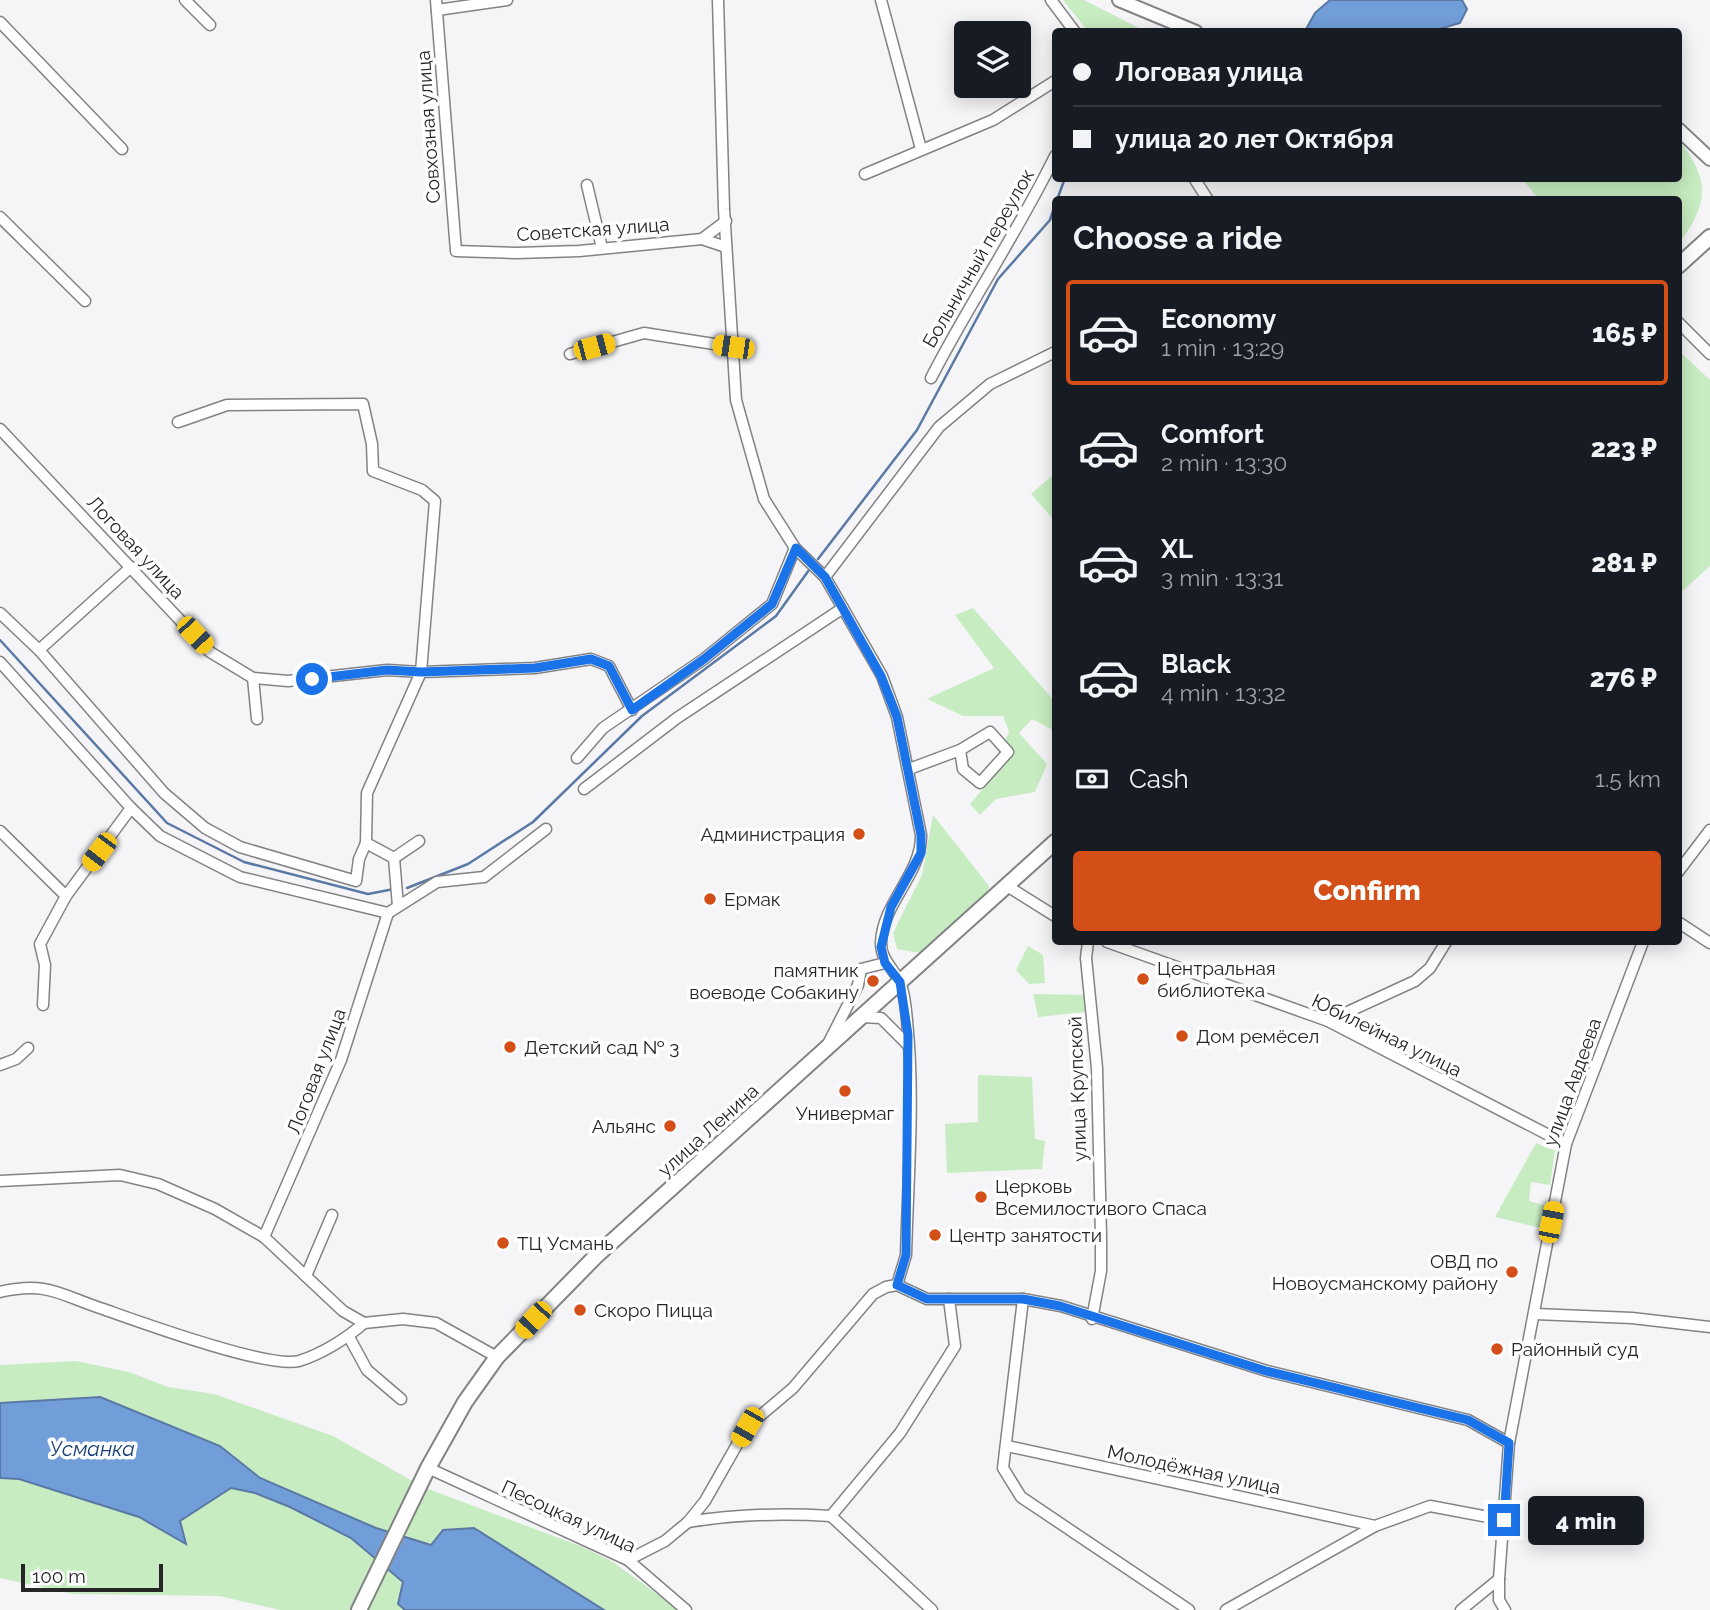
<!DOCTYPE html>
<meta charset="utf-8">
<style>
:root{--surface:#171b24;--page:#20242c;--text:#f1f3f6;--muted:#9ea1a6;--line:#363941;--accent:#d44e18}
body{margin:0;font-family:Raleway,sans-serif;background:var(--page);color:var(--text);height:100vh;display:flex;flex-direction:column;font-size:26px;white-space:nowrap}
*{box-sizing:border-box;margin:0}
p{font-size:23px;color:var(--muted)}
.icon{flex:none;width:38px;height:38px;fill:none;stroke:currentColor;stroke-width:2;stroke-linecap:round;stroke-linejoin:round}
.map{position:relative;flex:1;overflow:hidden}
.drawer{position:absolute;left:1052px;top:196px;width:630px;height:749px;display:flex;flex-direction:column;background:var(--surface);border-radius:7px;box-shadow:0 4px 18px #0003}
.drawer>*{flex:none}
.guide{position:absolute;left:1052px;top:28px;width:630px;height:154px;border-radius:7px;box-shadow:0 4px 18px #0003;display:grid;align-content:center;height:154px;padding:0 21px;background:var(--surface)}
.tools{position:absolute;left:954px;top:21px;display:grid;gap:14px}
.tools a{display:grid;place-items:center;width:77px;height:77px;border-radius:7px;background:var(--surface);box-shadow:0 4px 18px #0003;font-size:35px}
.scale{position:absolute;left:21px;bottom:18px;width:142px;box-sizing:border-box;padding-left:7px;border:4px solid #262627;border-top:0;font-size:19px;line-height:24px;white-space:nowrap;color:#262627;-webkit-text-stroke:5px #fff;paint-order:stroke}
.end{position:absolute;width:32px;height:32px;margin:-16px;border:9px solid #1a73e8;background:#fff;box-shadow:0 0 0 4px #fff}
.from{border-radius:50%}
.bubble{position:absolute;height:49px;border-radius:7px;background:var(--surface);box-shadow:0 4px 18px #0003;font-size:23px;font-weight:800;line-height:49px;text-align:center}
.car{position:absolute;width:21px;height:42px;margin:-21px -10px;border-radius:9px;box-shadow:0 0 5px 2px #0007;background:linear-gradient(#f5c518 24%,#345 0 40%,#f5c518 0 76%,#345 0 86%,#f5c518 0)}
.guide b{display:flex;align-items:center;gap:24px;height:66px;font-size:26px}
.guide b+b{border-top:2px solid var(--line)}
.guide i{width:18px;height:18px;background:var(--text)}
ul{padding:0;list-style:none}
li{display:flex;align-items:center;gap:21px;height:105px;margin:0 14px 10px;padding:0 7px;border:4px solid transparent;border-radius:7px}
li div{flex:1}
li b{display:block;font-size:26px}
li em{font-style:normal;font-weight:800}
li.selected{border-color:var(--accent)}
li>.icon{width:63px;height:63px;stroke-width:1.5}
h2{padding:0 21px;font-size:32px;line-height:84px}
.pay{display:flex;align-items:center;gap:18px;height:77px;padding:0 21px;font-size:26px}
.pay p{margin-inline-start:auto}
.action{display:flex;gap:14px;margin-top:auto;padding:14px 21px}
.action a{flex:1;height:80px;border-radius:7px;background:var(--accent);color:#fff;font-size:28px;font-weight:800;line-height:80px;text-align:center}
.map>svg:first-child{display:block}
</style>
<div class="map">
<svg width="1710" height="1610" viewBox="0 0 1710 1610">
<rect width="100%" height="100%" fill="#f5f5f8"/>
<g fill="#c7ecc1">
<polygon points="1063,0 1084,0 1145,31 1088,31"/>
<path d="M1678 139C1710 179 1710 203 1678 244V200L1539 199 1522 179 1678 178Z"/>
<polygon points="1678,350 1710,380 1710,566 1678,595"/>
<polygon points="1055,473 1055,519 1054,520 1031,494"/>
<polygon points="973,608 1055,702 1055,731 1032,719 1019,733 1047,764 1035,792 996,799 980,815 970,804 1013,754 1005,742 1009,731 1003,716 963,716 927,699 994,668 955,615"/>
<polygon points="933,815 989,886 988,892 921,953 897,949 893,933 922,875"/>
<polygon points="1028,946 1043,955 1045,983 1029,984 1016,970"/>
<polygon points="1033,994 1086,995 1085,1012 1038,1017"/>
<polygon points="978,1075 1032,1077 1035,1139 1045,1141 1042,1169 947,1173 945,1124 978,1122"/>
<polygon points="1536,1143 1555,1151 1550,1185 1531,1182 1529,1201 1547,1206 1541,1228 1495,1217"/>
<polygon points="76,1361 129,1372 168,1387 214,1394 333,1436 423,1487 583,1547 613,1562 679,1610 280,1610 219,1596 73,1594 0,1578 0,1365"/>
</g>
<g fill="#719dd9" stroke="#5a79a4" stroke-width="2">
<polygon points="1330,0 1462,0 1467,9 1460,23 1433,31 1305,31 1315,13"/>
<polygon points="100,1397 220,1446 260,1478 376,1528 431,1545 443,1530 474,1528 604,1610 405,1610 398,1604 403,1582 351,1538 290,1507 255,1493 231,1488 180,1521 186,1544 139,1517 19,1479 0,1478 0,1403"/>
</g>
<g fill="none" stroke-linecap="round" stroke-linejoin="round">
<g stroke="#5a79a4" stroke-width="2.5">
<polyline points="1057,200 1065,178"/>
<polyline points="818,559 917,430 998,279 1050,220 1055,205"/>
<polyline points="0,640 167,823 244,862 368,894 394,889"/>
<polyline points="407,888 468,864 533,822 642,716 776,616 809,570"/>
</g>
<g stroke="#838386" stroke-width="13">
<g id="minor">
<polyline points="185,0 210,25"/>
<polyline points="436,0 456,251 517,253 579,251 702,239 726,221"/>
<path d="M718 0 724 209 736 400 764 499 795 548 825 577 882 676 897 717 921 835C922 874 882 903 881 943 881 961 895 969 901 985 905 996 906 1009 907 1021 915 1098 908 1178 906 1255L897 1285"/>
<polyline points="881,0 921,149"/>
<polyline points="1051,0 1075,32"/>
<polyline points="437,10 507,0"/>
<polyline points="0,22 122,149"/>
<polyline points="865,174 993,120 1055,81"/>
<polyline points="1194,178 1208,200"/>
<polyline points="587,185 602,248"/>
<polyline points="0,217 85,301"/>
<polyline points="702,239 726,247"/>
<polyline points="1678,322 1710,354"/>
<polyline points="570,354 644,333 733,347"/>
<path d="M931 378C970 302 1018 232 1055 156"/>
<polyline points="178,422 227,405 363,404 372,444 373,471 422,490 435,501 421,672 367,793 366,843 394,858 398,906"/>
<polyline points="0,429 210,652 253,678 288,681 387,670 421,672 535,668 591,659 609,666 632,710"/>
<polyline points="825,577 939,427 990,384 1055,352"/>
<polyline points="0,613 39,650 164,793 205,828 240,847 356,881 359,859 366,843"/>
<polyline points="39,650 131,567"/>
<polyline points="0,662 131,808 160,836 240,877 388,913 437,882 484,877 546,829"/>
<polyline points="253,678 257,719"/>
<polyline points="577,758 603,728 704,659 772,604 795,548"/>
<polyline points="909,769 960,750 963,769 980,783 1008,752 990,732 960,750"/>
<polyline points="584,789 677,718 843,608"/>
<polyline points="0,831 66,896"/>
<polyline points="394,858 419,841"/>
<polyline points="1678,872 1710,830"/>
<polyline points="1007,886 1055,916"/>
<polyline points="1678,922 1710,943"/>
<polyline points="1088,942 1086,958 1097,1068 1101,1236 1101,1271 1092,1319"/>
<polyline points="1107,942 1328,1021 1566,1144"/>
<polyline points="43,1005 45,965 40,944 66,896 131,808"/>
<polyline points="862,1017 881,1018 908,1045"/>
<polyline points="1328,1021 1415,981 1430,968 1446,942"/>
<polyline points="828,1044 858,985 861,969 885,963"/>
<polyline points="0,1065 16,1059 28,1048"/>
<polyline points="0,1181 120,1175 158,1184 215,1209 264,1237 343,1311 364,1323 403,1319 436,1323 497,1357"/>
<polyline points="264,1237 341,1060 388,913"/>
<polyline points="306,1276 332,1215"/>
<polyline points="897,1285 927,1299 1023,1299 1061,1306 1267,1371 1468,1420 1509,1443"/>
<path d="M0 1292C48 1281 60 1295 103 1309 140 1322 268 1369 299 1361 322 1354 347 1338 364 1323"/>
<polyline points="1023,1299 1003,1468 1021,1497 1189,1610"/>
<polyline points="1535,1314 1632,1318 1710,1327"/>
<polyline points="349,1337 367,1370 401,1399"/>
<polyline points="1007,1446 1375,1526 1430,1506 1504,1520"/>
<polyline points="428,1468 628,1560 686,1610"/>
<polyline points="831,1516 932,1610"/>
<path d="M688 1522C736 1514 782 1513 831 1516L900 1433 955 1346 949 1299"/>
<polyline points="628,1560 665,1541 688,1522 705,1501 747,1427 793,1388 873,1294 886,1287 897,1285"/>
<polyline points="1226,1610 1375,1526"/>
<polyline points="1461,1610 1499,1579"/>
<polyline points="1505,1610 1499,1600 1499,1579 1509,1443 1566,1144 1643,942"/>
</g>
</g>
<g stroke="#838386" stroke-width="16">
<g id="tertiary">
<polyline points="1119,0 1196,32"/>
<polyline points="1678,129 1710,159"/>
</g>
</g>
<g stroke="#838386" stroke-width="18">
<g id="secondary">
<polyline points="1678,266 1710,237"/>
<polyline points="359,1610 428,1468 465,1402 497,1357 596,1256 1055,842"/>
</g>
</g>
<use href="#minor" stroke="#fff" stroke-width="10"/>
<use href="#tertiary" stroke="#fff" stroke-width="12"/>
<use href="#secondary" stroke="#fff" stroke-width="14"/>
</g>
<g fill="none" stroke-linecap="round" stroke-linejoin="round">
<polyline stroke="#1a73e8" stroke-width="9" points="312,679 387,670 421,672 535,668 591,659 609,666 632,710 704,659 772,604 796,548 825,577 881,676 897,717 921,835 921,853 891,907 881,947 885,963 900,982 908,1035 906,1255 897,1285 927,1299 1023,1299 1060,1306 1266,1371 1468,1420 1509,1443 1504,1520"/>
</g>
<g fill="#d44e18" stroke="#fff" stroke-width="2.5">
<circle cx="859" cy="834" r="7"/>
<circle cx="710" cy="899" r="7"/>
<circle cx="1143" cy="979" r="7"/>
<circle cx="873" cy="981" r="7"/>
<circle cx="1182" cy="1036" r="7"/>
<circle cx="510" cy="1047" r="7"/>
<circle cx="845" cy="1091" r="7"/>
<circle cx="670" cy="1126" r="7"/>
<circle cx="981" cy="1197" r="7"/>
<circle cx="935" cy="1235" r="7"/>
<circle cx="503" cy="1243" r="7"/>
<circle cx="1512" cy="1272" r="7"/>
<circle cx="580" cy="1310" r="7"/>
<circle cx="1497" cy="1349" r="7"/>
</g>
<g text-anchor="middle" stroke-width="7" stroke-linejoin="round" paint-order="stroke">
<g font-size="19" fill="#262627" stroke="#fff">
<text transform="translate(428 127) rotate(-94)" y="7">Совхозная улица</text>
<text transform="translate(593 229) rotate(-4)" y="7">Советская улица</text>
<text transform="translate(978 258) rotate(-60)" y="7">Больничный переулок</text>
<text transform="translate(136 547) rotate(47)" y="7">Логовая улица</text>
<text transform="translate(1387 1035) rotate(26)" y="7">Юбилейная улица</text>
<text transform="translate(316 1071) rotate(-69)" y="7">Логовая улица</text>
<text transform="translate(1572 1082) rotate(-70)" y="7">улица Авдеева</text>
<text transform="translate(1077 1089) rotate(-92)" y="7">улица Крупской</text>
<text transform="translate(708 1130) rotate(-42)" y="7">улица Ленина</text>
<text transform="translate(1194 1469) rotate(12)" y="7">Молодёжная улица</text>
<text transform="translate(569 1516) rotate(25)" y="7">Песоцкая улица</text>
</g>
<g font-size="19" fill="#262627" stroke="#fff" text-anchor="start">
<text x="845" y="841" text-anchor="end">Администрация</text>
<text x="724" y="906">Ермак</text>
<text x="1157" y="975">Центральная<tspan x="1157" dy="22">библиотека</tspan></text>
<text x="859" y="977" text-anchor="end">памятник<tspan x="859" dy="22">воеводе Собакину</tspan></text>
<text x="1196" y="1043">Дом ремёсел</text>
<text x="524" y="1054">Детский сад № 3</text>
<text x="845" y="1120" text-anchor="middle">Универмаг</text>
<text x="656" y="1133" text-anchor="end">Альянс</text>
<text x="995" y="1193">Церковь<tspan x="995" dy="22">Всемилостивого Спаса</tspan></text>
<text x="949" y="1242">Центр занятости</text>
<text x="517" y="1250">ТЦ Усмань</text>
<text x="1498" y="1268" text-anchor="end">ОВД по<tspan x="1498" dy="22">Новоусманскому району</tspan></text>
<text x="594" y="1317">Скоро Пицца</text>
<text x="1511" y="1356">Районный суд</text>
</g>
<g font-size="21" font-style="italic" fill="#144077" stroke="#fff">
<text x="92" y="1456">Усманка</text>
</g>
</g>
</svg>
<div class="tools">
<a><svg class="icon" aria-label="layers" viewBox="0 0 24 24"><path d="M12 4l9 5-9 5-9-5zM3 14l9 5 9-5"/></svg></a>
</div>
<div class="scale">100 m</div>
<i class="end from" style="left:312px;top:679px"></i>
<i class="end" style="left:1504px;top:1520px"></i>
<div class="bubble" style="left:1528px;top:1496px;width:116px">4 min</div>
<i class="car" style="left:594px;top:347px;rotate:75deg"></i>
<i class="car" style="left:733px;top:347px;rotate:278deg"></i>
<i class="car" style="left:195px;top:635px;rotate:137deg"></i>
<i class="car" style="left:99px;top:852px;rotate:217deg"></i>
<i class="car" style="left:1551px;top:1222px;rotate:11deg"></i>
<i class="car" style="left:533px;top:1320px;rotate:223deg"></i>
<i class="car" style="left:747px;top:1427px;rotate:210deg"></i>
<div class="guide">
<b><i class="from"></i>Логовая улица</b>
<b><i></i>улица 20 лет Октября</b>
</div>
<section class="drawer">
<h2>Choose a ride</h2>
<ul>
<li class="selected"><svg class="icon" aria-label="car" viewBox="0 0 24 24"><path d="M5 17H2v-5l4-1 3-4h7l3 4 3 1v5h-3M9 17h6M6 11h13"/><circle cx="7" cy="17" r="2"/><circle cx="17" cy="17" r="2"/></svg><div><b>Economy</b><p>1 min · 13:29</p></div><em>165 ₽</em></li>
<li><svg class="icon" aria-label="car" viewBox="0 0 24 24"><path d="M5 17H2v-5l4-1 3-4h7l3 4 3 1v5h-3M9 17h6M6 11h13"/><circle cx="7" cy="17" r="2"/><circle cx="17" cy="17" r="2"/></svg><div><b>Comfort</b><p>2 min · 13:30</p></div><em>223 ₽</em></li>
<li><svg class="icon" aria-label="car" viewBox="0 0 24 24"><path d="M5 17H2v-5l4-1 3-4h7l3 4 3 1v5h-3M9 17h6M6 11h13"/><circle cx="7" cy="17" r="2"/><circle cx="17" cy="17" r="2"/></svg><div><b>XL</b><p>3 min · 13:31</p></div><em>281 ₽</em></li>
<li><svg class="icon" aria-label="car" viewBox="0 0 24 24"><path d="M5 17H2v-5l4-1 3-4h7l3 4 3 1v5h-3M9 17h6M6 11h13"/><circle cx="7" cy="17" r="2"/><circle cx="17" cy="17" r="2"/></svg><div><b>Black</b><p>4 min · 13:32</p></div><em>276 ₽</em></li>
</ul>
<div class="pay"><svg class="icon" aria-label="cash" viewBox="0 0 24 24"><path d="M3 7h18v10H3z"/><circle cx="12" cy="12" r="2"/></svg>Cash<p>1.5 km</p></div>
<div class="action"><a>Confirm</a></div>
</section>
</div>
